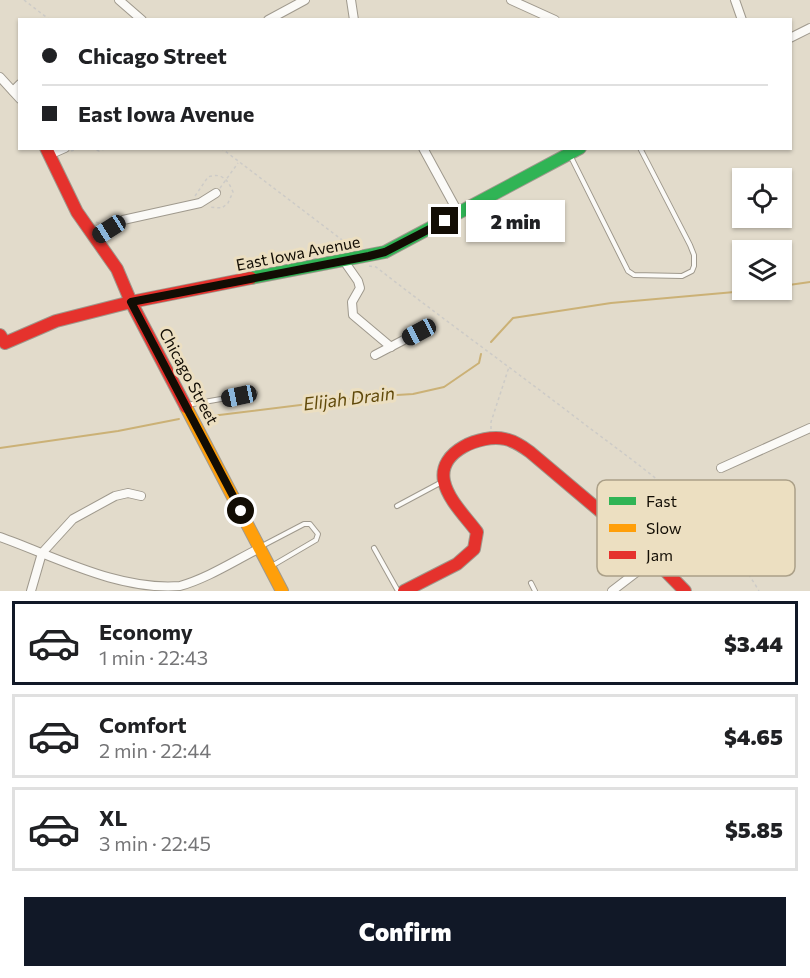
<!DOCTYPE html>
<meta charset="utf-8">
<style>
:root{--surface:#fff;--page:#f2f2f2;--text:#202124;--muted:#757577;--line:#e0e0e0;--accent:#111827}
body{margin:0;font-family:Commissioner,sans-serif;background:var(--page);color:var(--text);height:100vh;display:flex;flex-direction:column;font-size:22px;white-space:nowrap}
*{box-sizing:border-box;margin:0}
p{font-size:20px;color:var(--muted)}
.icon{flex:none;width:33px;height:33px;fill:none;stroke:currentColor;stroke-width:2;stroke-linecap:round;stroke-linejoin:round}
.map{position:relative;height:591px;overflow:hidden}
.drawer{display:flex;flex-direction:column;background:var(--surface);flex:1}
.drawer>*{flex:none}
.hud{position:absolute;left:18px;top:18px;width:774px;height:132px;border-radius:0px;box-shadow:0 2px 4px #0004;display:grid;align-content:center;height:132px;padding:0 24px;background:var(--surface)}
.fabs{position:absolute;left:732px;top:168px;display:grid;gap:12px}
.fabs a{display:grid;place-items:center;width:60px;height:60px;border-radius:0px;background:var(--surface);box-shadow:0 2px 4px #0004;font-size:30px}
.end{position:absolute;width:27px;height:27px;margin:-14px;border:8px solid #120d04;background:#fff;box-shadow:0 0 0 3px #fff}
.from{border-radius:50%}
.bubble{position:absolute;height:42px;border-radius:0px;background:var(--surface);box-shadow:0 2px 4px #0004;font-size:20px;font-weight:800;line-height:42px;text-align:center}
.car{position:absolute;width:18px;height:36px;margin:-18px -9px;border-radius:8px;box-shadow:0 0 4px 2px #0007;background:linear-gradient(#222 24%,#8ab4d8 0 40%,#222 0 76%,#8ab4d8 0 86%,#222 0)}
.hud b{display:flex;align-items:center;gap:21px;height:57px;font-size:22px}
.hud b+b{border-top:2px solid var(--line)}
.hud i{width:15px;height:15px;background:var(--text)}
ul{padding:10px 0 0;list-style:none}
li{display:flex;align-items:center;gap:18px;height:84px;margin:0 12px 9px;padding:0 12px;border:3px solid var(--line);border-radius:0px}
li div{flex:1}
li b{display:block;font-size:22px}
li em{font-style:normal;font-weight:800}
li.selected{border-color:var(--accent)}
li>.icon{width:54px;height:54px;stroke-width:1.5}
.button{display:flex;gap:12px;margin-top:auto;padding:12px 24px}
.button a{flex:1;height:69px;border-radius:0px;background:var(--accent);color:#fff;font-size:24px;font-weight:800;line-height:69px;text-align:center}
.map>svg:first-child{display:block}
</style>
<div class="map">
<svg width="810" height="591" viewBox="0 0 810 591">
<rect width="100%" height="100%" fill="#e2dbcb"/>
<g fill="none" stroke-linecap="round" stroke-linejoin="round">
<g stroke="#cbb176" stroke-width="2">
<polyline points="782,286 810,282"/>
<polyline points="491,342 513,318 611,303 757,290"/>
<polyline points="203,417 365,397 413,394 444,387 479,363 481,354"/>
<polyline points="0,448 118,431 179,419"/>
</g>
<g stroke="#9f998d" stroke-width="6">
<g id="lane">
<polyline points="570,155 628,271 634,275 682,276 692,271 694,266 694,255 690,245 640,148"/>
<polyline points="187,405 255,393"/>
<polyline points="397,506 440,483"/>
<polyline points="260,547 304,524 310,524 318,534 316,540 270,567"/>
<polyline points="374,548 398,591"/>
<polyline points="531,583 535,591"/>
</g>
</g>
<g stroke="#9f998d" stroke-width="10">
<g id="street">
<polyline points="119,0 142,20"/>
<polyline points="351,0 354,20"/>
<polyline points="511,0 555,20"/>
<polyline points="735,0 742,20"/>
<polyline points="268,20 305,0"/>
<polyline points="790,38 810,28"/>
<polyline points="0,77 20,99"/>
<polyline points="13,91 20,84"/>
<polyline points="423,148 459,214"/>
<polyline points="49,155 65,148"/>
<polyline points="95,238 123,220 200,203 216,193"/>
<polyline points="344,261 358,281 360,288 352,302 353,315 391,347"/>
<polyline points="375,355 419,332"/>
<polyline points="721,468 810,428"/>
<path d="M0 537C56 557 119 591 180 586 208 578 234 561 260 548"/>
<polyline points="31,591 42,553 73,519 115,496 128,493 141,496"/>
<polyline points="612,591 655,558"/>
</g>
</g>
<g stroke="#9f998d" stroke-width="14">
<polyline id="fast" points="251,278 385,252 580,148"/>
</g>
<g stroke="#9f998d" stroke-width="14">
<polyline id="slow" points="186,407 282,591"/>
</g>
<g stroke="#9f998d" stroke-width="14">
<g id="jam">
<polyline points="46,148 77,212 117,269 131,302 186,407"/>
<polyline points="0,335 5,343 56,321 131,302 251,278"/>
<path d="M404 591 457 564 474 549 477 532C466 517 448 500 444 481 438 451 481 434 505 439 514 441 522 446 530 452L639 544 685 591"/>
</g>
</g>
<g stroke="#cdcbc7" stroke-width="1.5" stroke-dasharray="3 3" stroke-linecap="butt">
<polyline points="24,0 50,20"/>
<polyline points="91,148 99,151 107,148"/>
<polyline points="221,148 354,249"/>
<polyline points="71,151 81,148"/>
<polyline points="220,188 238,163"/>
<path d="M195 196 208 177C222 172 228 180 233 192L228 203 222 208 209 207"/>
<polyline points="96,222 101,224 105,222"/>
<polyline points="339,251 348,244"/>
<path d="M369 266 376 267C444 320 514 370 583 423 648 472 717 519 759 591"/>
<polyline points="491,429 491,422 509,367"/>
</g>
<use href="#lane" stroke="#fbfaf7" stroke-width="4"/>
<use href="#street" stroke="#fbfaf7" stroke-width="8"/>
<use href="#fast" stroke="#30b455" stroke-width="12"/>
<use href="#slow" stroke="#ff9f0a" stroke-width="12"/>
<use href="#jam" stroke="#e5322d" stroke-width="12"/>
</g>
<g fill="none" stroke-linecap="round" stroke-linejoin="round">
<polyline stroke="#120d04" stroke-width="8" points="241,511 131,302 369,256 385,252 445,221"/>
</g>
<g text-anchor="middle" stroke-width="6" stroke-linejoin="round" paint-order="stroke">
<g font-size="16" fill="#120d04" stroke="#ecdfc1">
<text transform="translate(298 253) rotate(-11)" y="6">East Iowa Avenue</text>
<text transform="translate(189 376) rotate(62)" y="6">Chicago Street</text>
</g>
<g font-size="18" font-style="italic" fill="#614a0b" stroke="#ecdfc1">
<text transform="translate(349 399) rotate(-7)" y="6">Elijah Drain</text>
</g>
</g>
<rect x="597" y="480" width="198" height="96" rx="9" fill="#ecdfc1" stroke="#aba088" stroke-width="1.5"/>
<rect x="609" y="497" width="27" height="8" fill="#30b455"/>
<rect x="609" y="524" width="27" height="8" fill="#ff9f0a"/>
<rect x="609" y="551" width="27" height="8" fill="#e5322d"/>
<g font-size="16" fill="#120d04">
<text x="646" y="507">Fast</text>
<text x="646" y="534">Slow</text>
<text x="646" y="561">Jam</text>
</g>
</svg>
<div class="fabs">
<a><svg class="icon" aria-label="locate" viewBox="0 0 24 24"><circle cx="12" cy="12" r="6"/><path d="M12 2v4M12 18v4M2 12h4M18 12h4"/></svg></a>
<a><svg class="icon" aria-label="layers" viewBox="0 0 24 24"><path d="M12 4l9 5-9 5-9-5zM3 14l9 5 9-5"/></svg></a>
</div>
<i class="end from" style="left:241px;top:511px"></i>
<i class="end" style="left:445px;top:221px"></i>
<div class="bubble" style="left:466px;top:200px;width:99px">2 min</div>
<i class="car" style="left:109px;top:229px;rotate:238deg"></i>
<i class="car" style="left:419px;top:332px;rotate:242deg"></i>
<i class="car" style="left:239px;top:396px;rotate:258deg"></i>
<div class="hud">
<b><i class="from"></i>Chicago Street</b>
<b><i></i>East Iowa Avenue</b>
</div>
</div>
<section class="drawer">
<ul>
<li class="selected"><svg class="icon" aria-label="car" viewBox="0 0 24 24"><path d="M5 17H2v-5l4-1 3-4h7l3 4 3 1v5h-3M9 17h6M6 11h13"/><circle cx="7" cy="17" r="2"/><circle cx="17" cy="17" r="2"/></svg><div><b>Economy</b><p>1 min · 22:43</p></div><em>$3.44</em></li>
<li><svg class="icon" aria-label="car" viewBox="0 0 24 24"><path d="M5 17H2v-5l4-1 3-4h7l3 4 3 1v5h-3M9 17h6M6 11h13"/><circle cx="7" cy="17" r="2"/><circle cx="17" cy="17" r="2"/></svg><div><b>Comfort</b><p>2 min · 22:44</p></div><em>$4.65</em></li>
<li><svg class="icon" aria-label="car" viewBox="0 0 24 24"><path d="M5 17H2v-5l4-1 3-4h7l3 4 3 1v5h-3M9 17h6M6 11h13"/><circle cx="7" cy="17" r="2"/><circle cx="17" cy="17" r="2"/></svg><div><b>XL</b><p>3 min · 22:45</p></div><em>$5.85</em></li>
</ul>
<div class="button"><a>Confirm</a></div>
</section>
